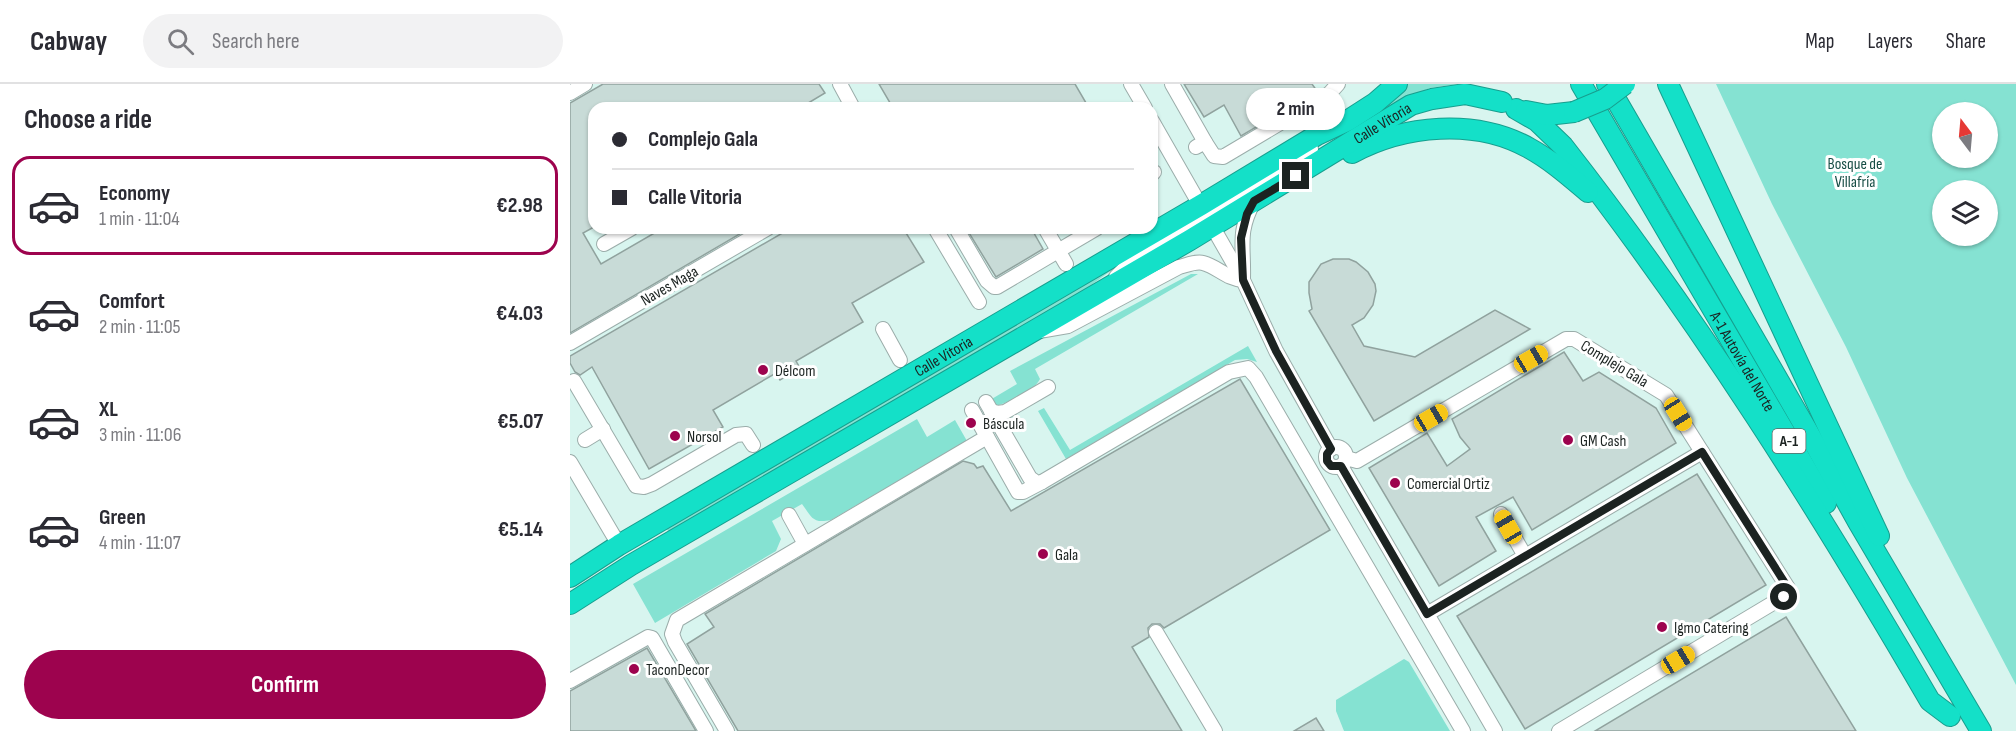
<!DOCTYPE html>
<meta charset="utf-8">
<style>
:root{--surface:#fff;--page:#f2f2f3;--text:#2b2b33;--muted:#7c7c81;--line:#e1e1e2;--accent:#9d034e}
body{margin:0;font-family:"Sofia Sans Condensed",sans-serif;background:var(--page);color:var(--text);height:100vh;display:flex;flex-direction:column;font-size:22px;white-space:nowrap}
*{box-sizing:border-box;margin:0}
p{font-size:20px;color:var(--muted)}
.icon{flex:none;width:33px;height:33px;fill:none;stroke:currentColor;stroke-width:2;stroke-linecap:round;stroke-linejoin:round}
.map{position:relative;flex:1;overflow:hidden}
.drawer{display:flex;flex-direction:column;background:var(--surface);width:570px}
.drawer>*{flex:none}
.top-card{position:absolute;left:18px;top:18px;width:570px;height:132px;border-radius:18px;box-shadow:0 2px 4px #0004;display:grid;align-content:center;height:132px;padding:0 24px;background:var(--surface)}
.needle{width:39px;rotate:344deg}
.tools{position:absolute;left:1362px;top:18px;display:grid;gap:12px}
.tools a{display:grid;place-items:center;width:66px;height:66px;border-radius:50%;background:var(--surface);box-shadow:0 2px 4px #0004;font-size:30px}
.end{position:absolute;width:27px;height:27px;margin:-14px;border:8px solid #1c2321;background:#fff;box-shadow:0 0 0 3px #fff}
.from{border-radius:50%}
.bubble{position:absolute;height:42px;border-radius:21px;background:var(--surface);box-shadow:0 2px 4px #0004;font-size:20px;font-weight:700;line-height:42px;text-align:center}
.car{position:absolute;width:18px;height:36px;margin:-18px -9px;border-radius:8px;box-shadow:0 0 4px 2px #0007;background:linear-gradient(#f5c518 24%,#345 0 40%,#f5c518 0 76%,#345 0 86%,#f5c518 0)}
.top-card b{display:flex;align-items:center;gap:21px;height:57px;font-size:22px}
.top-card b+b{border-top:2px solid var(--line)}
.top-card i{width:15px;height:15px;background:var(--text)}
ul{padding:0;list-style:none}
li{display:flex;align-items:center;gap:18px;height:99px;margin:0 12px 9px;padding:0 12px;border:3px solid transparent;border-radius:18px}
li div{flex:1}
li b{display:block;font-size:22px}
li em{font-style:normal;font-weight:700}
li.current{border-color:var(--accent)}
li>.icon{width:54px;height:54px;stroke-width:1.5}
h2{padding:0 24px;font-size:27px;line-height:72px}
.primary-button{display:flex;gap:12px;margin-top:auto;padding:12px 24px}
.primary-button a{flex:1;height:69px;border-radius:36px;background:var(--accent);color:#fff;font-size:24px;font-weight:700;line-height:69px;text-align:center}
header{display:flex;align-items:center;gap:36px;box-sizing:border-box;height:84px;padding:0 30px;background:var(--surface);border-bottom:2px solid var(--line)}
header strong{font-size:28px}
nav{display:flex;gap:33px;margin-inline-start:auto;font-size:21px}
.search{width:420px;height:54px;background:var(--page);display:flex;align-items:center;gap:15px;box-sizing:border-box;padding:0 21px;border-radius:33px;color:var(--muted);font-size:22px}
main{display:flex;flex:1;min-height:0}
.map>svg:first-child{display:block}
</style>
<header>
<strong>Cabway</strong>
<div class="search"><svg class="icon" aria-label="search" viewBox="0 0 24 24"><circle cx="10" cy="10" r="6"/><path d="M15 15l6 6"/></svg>Search here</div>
<nav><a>Map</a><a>Layers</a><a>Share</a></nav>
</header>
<main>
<section class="drawer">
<h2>Choose a ride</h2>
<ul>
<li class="current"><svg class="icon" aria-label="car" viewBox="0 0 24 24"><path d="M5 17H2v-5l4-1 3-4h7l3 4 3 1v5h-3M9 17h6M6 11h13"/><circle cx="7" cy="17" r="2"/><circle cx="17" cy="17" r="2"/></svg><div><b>Economy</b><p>1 min · 11:04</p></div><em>€2.98</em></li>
<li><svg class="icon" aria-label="car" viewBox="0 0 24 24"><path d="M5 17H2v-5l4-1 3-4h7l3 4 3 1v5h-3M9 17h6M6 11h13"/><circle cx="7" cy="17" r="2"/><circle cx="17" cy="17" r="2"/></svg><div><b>Comfort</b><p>2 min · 11:05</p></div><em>€4.03</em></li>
<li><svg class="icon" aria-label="car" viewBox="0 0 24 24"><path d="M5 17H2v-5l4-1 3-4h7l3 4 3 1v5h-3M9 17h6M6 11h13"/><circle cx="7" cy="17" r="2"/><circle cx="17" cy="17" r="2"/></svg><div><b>XL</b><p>3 min · 11:06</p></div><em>€5.07</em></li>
<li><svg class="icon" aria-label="car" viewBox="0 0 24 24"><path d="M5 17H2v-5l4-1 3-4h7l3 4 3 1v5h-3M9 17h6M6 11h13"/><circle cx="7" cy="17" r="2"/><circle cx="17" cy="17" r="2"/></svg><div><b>Green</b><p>4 min · 11:07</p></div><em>€5.14</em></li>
</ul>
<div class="primary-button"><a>Confirm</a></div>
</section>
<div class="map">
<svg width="1446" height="647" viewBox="0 0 1446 647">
<rect width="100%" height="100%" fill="#eafdf9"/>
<path fill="#d8f5ef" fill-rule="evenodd" d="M0 0H1446V647H0ZM24 24H582V144H24ZM1372 28H1418V74H1372ZM1372 106H1418V152H1372Z"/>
<g fill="#85e2d2" fill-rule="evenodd">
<path d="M837 0H888L860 4 844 11 754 65C780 42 810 24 837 0Z"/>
<path d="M1146 0H1446V601L1337 394 1276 263 1202 120ZM1372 28H1418V74H1372ZM1372 106H1418V152H1372Z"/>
<polygon points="557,175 509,210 99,448 95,443"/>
<path d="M621 190H628L465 285 470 295C464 307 442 317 429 321H426L420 316 447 300 440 287Z"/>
<polygon points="678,262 687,278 677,275 665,276 496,375 468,327 474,324 500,366"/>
<path d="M347 335 357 353 385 336 397 357 261 436C242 440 242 433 232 420L202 437 211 455 206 467 85 539 63 500Z"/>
<polygon points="834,575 839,578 880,647 774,647 766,627 766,616"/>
</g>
<g fill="#c8dbd7" stroke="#90a29e" stroke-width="1.5">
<polygon points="33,0 249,0 255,9 230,24 24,24 24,143 13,149 31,180 93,144 180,144 0,249 0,19"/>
<polygon points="309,0 505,0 519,24 323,24"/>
<polygon points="614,0 742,0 747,7 671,52 654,21 634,33"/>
<polygon points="221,144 333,144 354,178 282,219 293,238 226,277 230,284 210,296 206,289 143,326 153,343 79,385 22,283 10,291 5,288 0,279 0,272"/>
<polygon points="396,144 461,144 473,165 426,193"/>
<polygon points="763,175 779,175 786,178 798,188 805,200 806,207 803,221 794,234 782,241 794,262 845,273 925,226 960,245 804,337 739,227 742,225 739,209 739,198 751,180"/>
<polygon points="994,268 1013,297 1029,288 1086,324 1106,359 962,446 943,413 906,433 926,467 869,502 799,384 857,349 877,382 900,365 890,353 882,335"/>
<polygon points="670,295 760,446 594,544 590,540 582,540 578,544 579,553 562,563 612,647 168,647 117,560 144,543 135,530 393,377 404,380 407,384 413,382 441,427"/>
<polygon points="1127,390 1196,501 955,645 887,532"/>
<polygon points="1216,533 1286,647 1025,647"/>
<polygon points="77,564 126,647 0,647 0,607"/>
<polygon points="746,634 754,647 724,647"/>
</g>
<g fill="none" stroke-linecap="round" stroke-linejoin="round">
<g stroke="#9badaa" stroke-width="16">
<g id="minor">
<polyline points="270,0 283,24"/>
<polyline points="561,0 575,24"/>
<polyline points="602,0 635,58"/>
<polyline points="0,9 15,0"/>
<polyline points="582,37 673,196 706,267 761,365"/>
<polyline points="626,63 635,58 644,72 653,73 759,10 768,0"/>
<polyline points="582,90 584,88"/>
<path d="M643 142C643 131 645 126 654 119L741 65"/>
<polyline points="365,144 409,218"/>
<polyline points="386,144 417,197 424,203 427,203 527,144"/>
<polyline points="475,144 496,180"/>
<polyline points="34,160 62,144"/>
<polyline points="546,193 561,178 623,141 628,135 631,121"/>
<path d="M673 194C674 161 667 149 684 117"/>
<polyline points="313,245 330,276"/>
<path d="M469 247 498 242 609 183C617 181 626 177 633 179 648 183 657 195 673 196"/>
<polyline points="0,259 198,144"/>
<polyline points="4,297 66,402 74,403 82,400 166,351 176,350 183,361"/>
<polyline points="416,318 460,394 467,399 472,398 659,288 678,284 686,293 893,647"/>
<polyline points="402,326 448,408 453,408 472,398"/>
<polyline points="421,327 427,329 435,328 478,303"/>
<polyline points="15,356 33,345"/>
<circle cx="766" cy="373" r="10"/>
<polyline points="776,374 787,377 996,255 1004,255 1096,311 1218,504 1213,513 989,647"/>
<polyline points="0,378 49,461"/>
<polyline points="771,382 925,647"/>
<polyline points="931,430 955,472"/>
<polyline points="219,431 235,460"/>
<polyline points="857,530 1132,368"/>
<polyline points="586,548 645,647"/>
<polyline points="0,597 78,553 82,554 136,647"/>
<polyline points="157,647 105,558 102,550 107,536 417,353"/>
</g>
</g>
<g stroke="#179e8e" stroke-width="22">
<g id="highway">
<path id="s1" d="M1011 0 1256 419"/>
<polyline points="1037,0 1237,346 1288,438 1411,647"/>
<polyline points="1098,0 1309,452"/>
<path d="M946 25 967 37 993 62C1130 237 1249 426 1360 617L1380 632"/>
<polyline points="956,27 977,31 1004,28"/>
<path d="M782 69C834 41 905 34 959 64 981 76 999 92 1018 108"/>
<path id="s2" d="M0 493 49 461 631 121 747 51 777 37 805 19 827 0"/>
<path id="s3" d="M0 520 61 481 620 156 841 21 862 15 895 10 932 18"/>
</g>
</g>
<use href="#minor" stroke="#fff" stroke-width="14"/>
<use href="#highway" stroke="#14e0c8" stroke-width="20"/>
<g stroke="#179e8e" stroke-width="22" stroke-linecap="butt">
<polyline id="highway-bridge" points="1004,28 1035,15 1055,0"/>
</g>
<use href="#highway-bridge" stroke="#14e0c8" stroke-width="20"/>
</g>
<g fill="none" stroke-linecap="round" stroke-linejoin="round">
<polyline stroke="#1c2321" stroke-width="8" points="726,92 684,117 677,130 671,154 673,196 706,267 761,365 757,370 757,377 761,382 771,382 857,530 1132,368 1218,504 1214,513"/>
</g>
<g fill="#9d034e" stroke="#fff" stroke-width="2">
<circle cx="193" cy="286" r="6"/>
<circle cx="401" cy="339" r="6"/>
<circle cx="105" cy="352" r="6"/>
<circle cx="998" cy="356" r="6"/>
<circle cx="825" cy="399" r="6"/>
<circle cx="473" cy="470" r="6"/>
<circle cx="1092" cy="543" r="6"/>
<circle cx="64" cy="585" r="6"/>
</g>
<g text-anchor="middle" stroke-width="6" stroke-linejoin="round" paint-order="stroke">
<rect fill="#fff" stroke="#606564" stroke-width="1.5" x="1202.5" y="345" width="33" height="24" rx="4.5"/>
<g font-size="15" font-weight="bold" fill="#1c2321">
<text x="1219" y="362">A-1</text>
</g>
<g font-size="16" fill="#1c2321" stroke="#fff">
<text dy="6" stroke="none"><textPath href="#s3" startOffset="944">Calle Vitoria</textPath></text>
<text transform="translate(99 201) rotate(-30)" y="6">Naves Maga</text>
<text dy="6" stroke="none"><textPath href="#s2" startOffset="434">Calle Vitoria</textPath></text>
<text dy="6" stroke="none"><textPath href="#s1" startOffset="321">A-1 Autovía del Norte</textPath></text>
<text transform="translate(1045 279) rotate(31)" y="6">Complejo Gala</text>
</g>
<g font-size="16" fill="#174d45" stroke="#fff">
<text x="1285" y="85">Bosque de<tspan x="1285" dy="18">Villafría</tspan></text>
</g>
<g font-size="16" fill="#1c2321" stroke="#fff" text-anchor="start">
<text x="205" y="292">Délcom</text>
<text x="413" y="345">Báscula</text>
<text x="117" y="358">Norsol</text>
<text x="1010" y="362">GM Cash</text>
<text x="837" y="405">Comercial Ortiz</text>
<text x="485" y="476">Gala</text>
<text x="1104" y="549">Igmo Catering</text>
<text x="76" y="591">TaconDecor</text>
</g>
</g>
</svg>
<div class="tools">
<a><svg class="needle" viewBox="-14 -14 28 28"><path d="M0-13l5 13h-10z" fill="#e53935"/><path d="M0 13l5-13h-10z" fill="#7c7c81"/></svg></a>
<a><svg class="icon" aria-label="layers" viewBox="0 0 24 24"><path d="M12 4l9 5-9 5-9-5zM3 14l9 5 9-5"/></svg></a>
</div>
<i class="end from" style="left:1214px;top:513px"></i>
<i class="end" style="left:726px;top:92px"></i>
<div class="bubble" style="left:676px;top:4px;width:99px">2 min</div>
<i class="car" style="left:961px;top:275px;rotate:60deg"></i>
<i class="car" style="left:1108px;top:330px;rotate:148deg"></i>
<i class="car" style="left:861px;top:334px;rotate:60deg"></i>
<i class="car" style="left:938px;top:443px;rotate:330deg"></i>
<i class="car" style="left:1108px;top:576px;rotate:59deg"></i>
<div class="top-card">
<b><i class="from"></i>Complejo Gala</b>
<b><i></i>Calle Vitoria</b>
</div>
</div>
</main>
